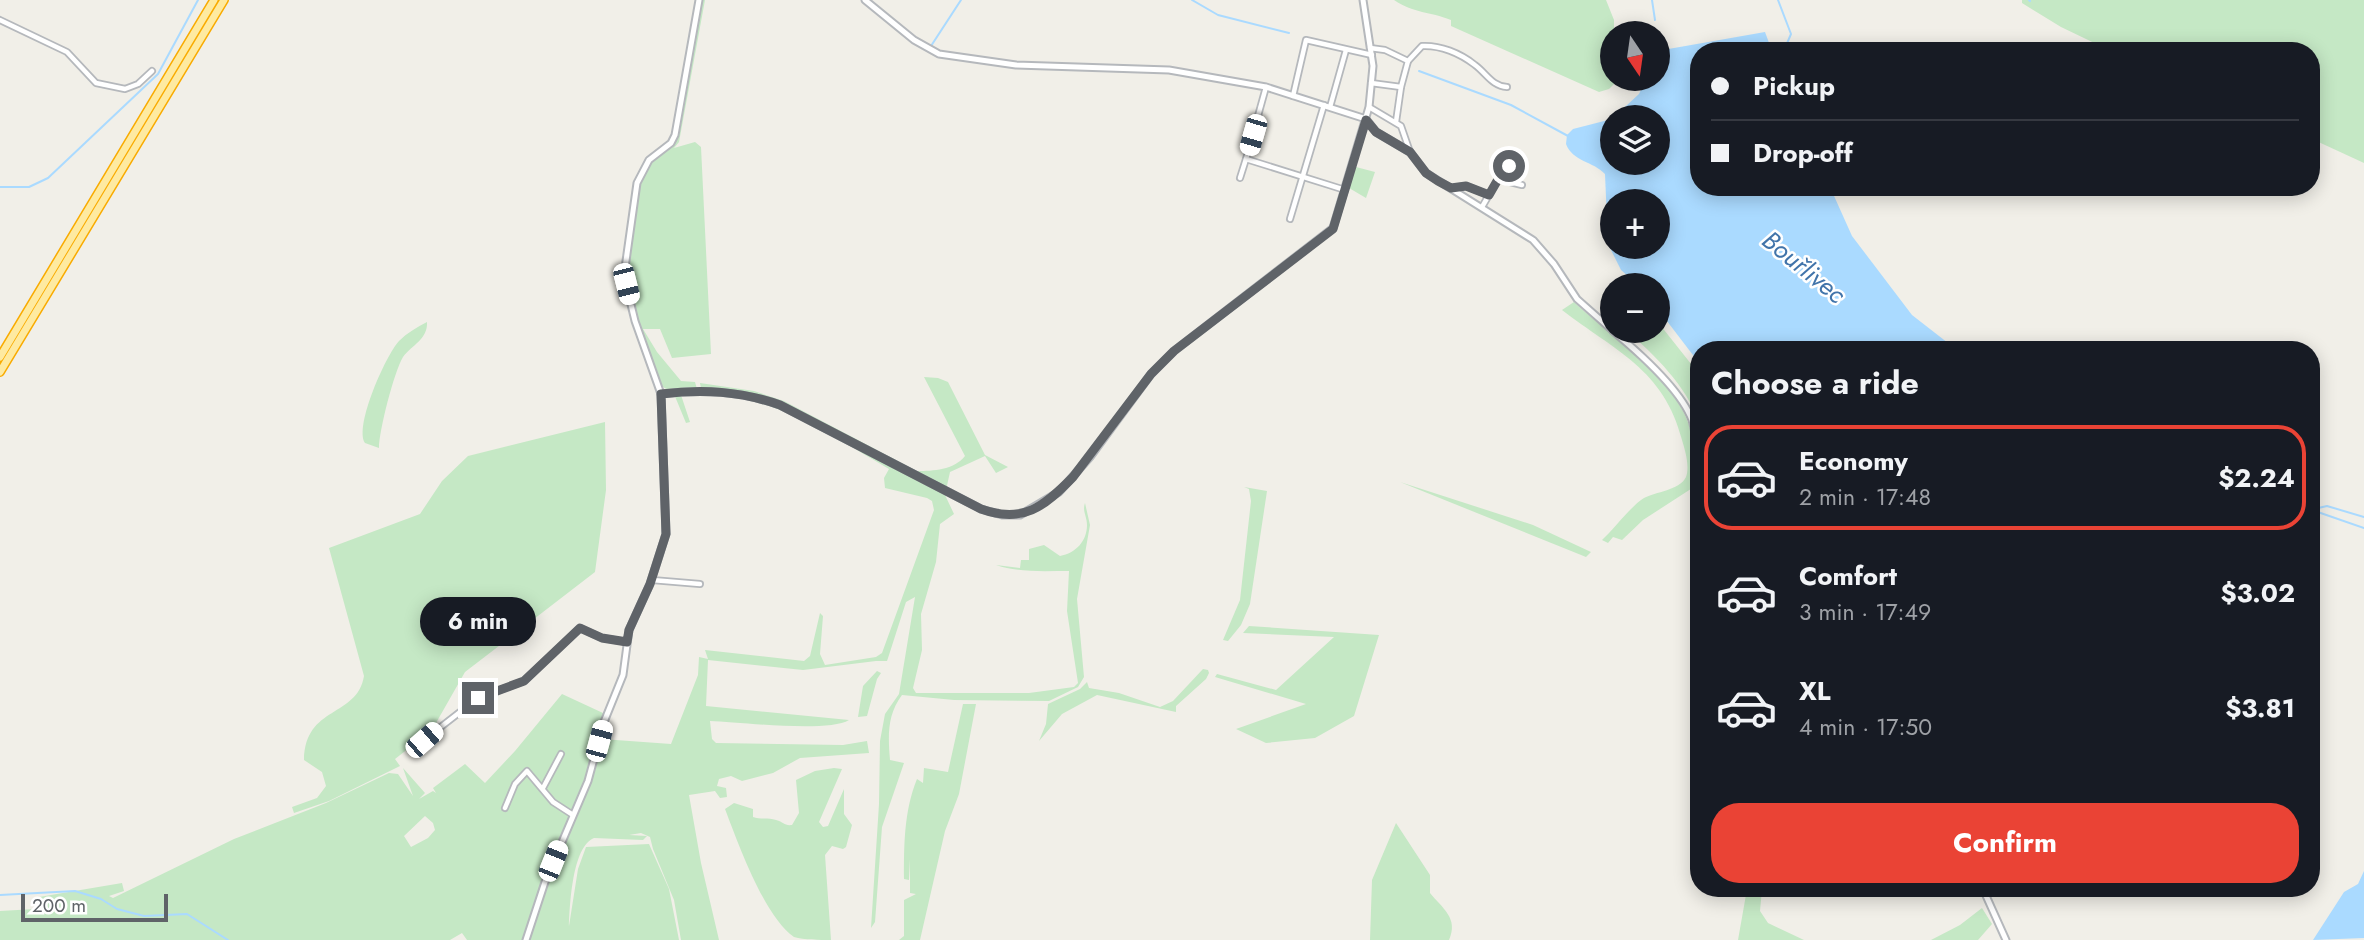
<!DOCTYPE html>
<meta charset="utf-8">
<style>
:root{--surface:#171b24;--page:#242831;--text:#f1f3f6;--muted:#9ea1a6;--line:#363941;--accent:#ea4335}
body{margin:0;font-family:Jost,sans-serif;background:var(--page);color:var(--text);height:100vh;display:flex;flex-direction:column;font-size:26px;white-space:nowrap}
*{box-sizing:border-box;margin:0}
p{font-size:23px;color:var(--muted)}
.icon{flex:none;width:38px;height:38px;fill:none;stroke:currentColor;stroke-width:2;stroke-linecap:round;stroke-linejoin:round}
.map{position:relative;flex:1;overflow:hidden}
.panel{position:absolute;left:1690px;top:341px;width:630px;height:556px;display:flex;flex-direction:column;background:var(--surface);border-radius:28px;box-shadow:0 4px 18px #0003}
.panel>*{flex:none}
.banner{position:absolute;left:1690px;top:42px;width:630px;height:154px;border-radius:28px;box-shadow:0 4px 18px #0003;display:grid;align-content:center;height:154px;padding:0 21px;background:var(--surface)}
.needle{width:46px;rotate:167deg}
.tools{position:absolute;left:1600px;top:21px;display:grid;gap:14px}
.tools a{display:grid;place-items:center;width:70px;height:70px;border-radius:50%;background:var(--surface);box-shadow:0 4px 18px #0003;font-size:35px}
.scale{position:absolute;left:21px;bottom:18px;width:147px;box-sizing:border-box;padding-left:7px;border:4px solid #5f6368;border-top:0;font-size:19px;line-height:24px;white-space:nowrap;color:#5f6368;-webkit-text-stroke:5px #fff;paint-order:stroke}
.end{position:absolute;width:32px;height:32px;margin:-16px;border:9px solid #5f6368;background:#fff;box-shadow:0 0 0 4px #fff}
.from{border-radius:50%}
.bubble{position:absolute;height:49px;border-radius:24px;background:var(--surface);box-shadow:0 4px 18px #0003;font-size:23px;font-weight:700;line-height:49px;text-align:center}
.car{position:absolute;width:21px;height:42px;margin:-21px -10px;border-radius:9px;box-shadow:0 0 5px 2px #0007;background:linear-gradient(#fff 24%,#345 0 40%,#fff 0 76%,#345 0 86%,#fff 0)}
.banner b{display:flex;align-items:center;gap:24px;height:66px;font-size:26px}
.banner b+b{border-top:2px solid var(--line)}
.banner i{width:18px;height:18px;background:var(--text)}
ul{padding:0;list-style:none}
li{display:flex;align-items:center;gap:21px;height:105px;margin:0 14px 10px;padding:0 7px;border:4px solid transparent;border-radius:28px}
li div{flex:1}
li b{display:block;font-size:26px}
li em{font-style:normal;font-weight:700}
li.on{border-color:var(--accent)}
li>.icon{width:63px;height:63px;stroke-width:1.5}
h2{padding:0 21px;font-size:32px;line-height:84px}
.primary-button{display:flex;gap:14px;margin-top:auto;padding:14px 21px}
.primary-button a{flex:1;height:80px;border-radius:28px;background:var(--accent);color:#fff;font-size:28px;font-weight:700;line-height:80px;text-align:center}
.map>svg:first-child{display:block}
</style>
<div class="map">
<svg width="2364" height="940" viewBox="0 0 2364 940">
<rect width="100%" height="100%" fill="#f1efe8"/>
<g fill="#c5e8c5" fill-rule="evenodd">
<polygon points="701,0 705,0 679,142 674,148 695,142 701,147 711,354 672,358 660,329 643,329 657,352 681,381 695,382 697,389 668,390 660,385 641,337 627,275 640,179 649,164 672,144"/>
<path d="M1394 0H1606L1614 20V33H1612V79H1619L1609 89 1599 92 1451 26V20C1429 11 1415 14 1394 0Z"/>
<polygon points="2022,0 2364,0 2364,163 2312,139 2312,51 2111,51 2061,27 2022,3"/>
<polygon points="1356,167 1375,172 1366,198 1349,188"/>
<path d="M1574 302C1608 334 1675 379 1689 425 1695 444 1696 466 1697 485L1643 520 1622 540 1613 537 1608 543 1602 540C1614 529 1631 506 1644 498 1655 492 1680 490 1686 477 1690 466 1685 450 1682 440 1664 369 1615 351 1562 310Z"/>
<path d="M1657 321 1699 374V421C1685 385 1656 356 1627 331H1657Z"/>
<path d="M427 322C428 339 412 345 403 357 394 372 379 431 379 448L365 443C354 426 386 355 399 341 407 333 417 327 427 322Z"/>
<path d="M924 377 938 378 948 382 985 455 1008 467 996 473 985 456 950 472 946 490 777 402 738 391 701 388 700 383 754 391 784 401 917 471C933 471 954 470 965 456Z"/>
<path d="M704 392C732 392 758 398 784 409L945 495 954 514 940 524 936 562 921 614 922 650 913 688 916 693H1029L1074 687 1078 683 1067 611 1069 571C1045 571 1020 573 996 565L1020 568 1021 560H1029V549L1044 545 1060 556C1076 553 1087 541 1087 525 1087 516 1082 511 1085 503L1090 525 1077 599 1084 677 1078 687 1049 701 954 700 902 695C887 715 888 736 890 760L904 763 882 827 875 922 871 928 879 804 880 741 885 714 899 694 915 597 906 602 889 655 887 661H876L803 670 708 660 706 706 849 720C828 733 739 722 710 721L712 739 716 743 843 745 867 741 869 753 800 758 773 773 742 781 731 776 719 779 717 786 726 788 727 797 720 798 715 791 689 795 701 863 719 940H681L674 900 653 849 650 837 641 833 629 835 647 836 643 840 594 838C572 847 570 905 569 926L578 869 586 847 649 844 669 889 679 940H529L547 883 587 792 602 739 671 744 698 675 699 657 708 659 705 650 804 661 810 656 820 613 823 616 820 654 825 665 876 657 882 653 934 510 932 501 927 498 885 488 884 478 889 469C816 427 769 390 681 395L690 422 686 423 674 394Z"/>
<path d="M605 422 606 490 595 572 465 672 432 730 395 759 400 766 329 801 294 813 292 807 317 798 326 786 322 772 304 760C305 705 357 718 364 676L329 548 420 514 442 481 468 456Z"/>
<polygon points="1400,482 1533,525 1591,552 1586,557"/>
<polygon points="1244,487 1267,491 1250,604 1241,625 1228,641 1223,640 1240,600 1251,501 1249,489"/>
<polygon points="1249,626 1379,635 1354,716 1315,738 1266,743 1236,729 1306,704 1215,677 1217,674 1276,690 1334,637 1243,633"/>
<polygon points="1203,669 1208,670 1209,673 1206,679 1176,706 1176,712 1097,695 1062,714 1039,741 1046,724 1048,704 1080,689 1087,682 1089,688 1119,693 1160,707 1173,701"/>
<polygon points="877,671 881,673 877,679 867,716 858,717 863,686"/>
<path d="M562 694 603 713 586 781 558 841 523 940H467L462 933 450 940H0V911L35 909 39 897 122 883 124 891 109 896 113 898 234 839 326 803 389 773 398 774 413 796 403 768 425 793 419 799 433 791 436 793 433 788 465 764 485 783 515 751ZM425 816 433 823 435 830 428 838 411 847 404 836Z"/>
<path d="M963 704H976L959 794 945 831 920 940H899L904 936V900L916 894 910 893V859L909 880 904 879C904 845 904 811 917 779L923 783 924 768 948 772Z"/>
<path d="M834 768 842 769 819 822 823 827 828 826 844 789V814L852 825 846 847 843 849 832 846 825 855 831 940C820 940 804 940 794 937 764 916 738 843 725 809L734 803 753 809V817C760 820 768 817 776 820 784 822 784 826 792 825L799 813 796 780 815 771Z"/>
<path d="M1396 823 1430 875V893C1442 908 1459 918 1449 940H1370L1372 880Z"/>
<polygon points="1747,889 1762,889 1760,911 1768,923 1804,940 1738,940"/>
<polygon points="1982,908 1992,924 1978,940 1931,940 1960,925"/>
</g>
<g fill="#aadaff" fill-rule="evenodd">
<path d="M1765 32 1772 51H1699V187H1830L1852 236 1912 315 1957 350H1699V363L1657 308V285H1638L1621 270 1608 244 1605 174C1593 161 1573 162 1566 144L1567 135 1573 129 1612 119V163H1657V117H1614L1639 94 1646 79H1657V51ZM1612 201H1657V247H1612Z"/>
<polygon points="2364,871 2364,938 2313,940 2344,892 2358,884"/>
</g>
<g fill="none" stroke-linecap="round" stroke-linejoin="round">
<g stroke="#aadaff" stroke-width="2">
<polyline points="1192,0 1218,15 1289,33"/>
<polyline points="1652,0 1655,20"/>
<polyline points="2029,0 2030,1"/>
<polyline points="931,46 961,0"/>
<polyline points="1778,51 1785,48 1791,34 1778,0"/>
<polyline points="1419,71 1511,105 1568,136"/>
<polyline points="0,187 29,187 48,178 158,74 198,0"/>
<polyline points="2314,509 2327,506 2364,517"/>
<polyline points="2312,510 2364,528"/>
<polyline points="0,895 75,891 101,899 117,909 144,916 187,914 228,940"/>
</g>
<g stroke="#b5b8bc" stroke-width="8">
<g id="minor">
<polyline points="0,20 67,52 96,83 125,89 138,84 152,71"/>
<polyline points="1370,48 1385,50 1408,61 1401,87"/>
<path d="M1408 61 1422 46C1440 45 1460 53 1475 65 1487 74 1492 86 1507 87"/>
<polyline points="1371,83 1401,87 1396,122"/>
<polyline points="1266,87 1246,159 1345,190"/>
<polyline points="1293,96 1306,40 1372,55"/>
<polyline points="1330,107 1346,50"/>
<polyline points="1369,107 1401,126 1410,152"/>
<polyline points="1240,178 1246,159"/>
<polyline points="1498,179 1522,185"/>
<polyline points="1451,188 1466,186 1489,195"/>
<polyline points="1482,207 1504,169 1509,166"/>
<polyline points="1290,219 1324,105"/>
<polyline points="652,580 700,584"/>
<polyline points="424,740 478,698 524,681 580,628 602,638 627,642"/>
<polyline points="543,788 561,754"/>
<polyline points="505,808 515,784 527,771 553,802 573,815"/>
</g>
</g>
<g stroke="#b5b8bc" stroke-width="9">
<g id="tertiary">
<polyline points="865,0 914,40 939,54 1016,65 1169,70 1266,87 1366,119 1376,132 1410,152 1426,173 1533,240 1554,264 1577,299 1612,330"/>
<path d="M1613 331C1637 351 1681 390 1692 420 1696 433 1697 450 1699 464"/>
<path d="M661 394C703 389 740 391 780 405L981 509 1002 515H1020L1059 492 1090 457 1151 374 1174 351 1333 228 1369 107 1373 66 1363 0"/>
<polyline points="1983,889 2006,940"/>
<polyline points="526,940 545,882 588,781 604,722 623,675 629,630 650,584 666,534 661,394 635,321 626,284 625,268 637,183 649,160 671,143 675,135 699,0"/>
</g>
</g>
<g stroke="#f9ab00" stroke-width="10">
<g id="trunk">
<polyline points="0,357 214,0"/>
<polyline points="0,372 224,0"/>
</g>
</g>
<use href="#minor" stroke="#fff" stroke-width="4.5"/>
<use href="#tertiary" stroke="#fff" stroke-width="5"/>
<use href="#trunk" stroke="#feeaa1" stroke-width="7"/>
</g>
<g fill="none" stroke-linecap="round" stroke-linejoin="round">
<path stroke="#5f6368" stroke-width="9" d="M478 698 524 681 580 628 602 638 627 642 629 630 650 584 666 534 661 394C703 389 740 391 780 405L981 509C1023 524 1044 507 1073 477L1151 374 1174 351 1333 229 1366 120 1376 132 1410 152 1426 173 1438 181 1451 188 1466 186 1489 195 1504 169 1509 166"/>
</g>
<g text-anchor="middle" stroke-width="5" stroke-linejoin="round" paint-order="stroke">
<g font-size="26" font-style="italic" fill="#4174aa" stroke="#fff">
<text transform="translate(1804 267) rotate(39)" y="9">Bouřlivec</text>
</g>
</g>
</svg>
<div class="tools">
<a><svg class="needle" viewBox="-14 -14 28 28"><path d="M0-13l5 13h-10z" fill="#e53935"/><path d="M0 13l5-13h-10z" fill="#9ea1a6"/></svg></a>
<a><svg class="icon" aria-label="layers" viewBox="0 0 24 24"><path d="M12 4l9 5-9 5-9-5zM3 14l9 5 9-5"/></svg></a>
<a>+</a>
<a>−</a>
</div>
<div class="scale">200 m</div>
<i class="end from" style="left:1509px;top:166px"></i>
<i class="end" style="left:478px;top:698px"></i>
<div class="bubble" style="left:420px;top:597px;width:116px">6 min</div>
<i class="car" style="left:1253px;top:135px;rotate:196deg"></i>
<i class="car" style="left:626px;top:284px;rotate:166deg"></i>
<i class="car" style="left:424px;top:740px;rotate:49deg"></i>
<i class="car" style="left:599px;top:741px;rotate:15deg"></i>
<i class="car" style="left:553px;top:861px;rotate:22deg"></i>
<div class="banner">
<b><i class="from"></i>Pickup</b>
<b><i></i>Drop-off</b>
</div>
<section class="panel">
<h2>Choose a ride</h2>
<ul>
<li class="on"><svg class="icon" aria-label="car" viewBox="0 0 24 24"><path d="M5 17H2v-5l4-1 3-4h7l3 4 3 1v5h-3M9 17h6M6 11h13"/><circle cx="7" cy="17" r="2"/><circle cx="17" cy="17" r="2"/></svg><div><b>Economy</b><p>2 min · 17:48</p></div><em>$2.24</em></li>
<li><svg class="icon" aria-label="car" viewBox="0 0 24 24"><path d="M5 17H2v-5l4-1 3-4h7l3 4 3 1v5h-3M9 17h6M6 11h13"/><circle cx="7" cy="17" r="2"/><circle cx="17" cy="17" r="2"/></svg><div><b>Comfort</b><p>3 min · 17:49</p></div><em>$3.02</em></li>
<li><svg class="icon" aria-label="car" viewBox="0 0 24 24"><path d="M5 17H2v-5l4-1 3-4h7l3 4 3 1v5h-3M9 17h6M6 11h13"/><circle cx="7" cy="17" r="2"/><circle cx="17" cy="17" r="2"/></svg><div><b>XL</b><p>4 min · 17:50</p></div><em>$3.81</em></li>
</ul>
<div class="primary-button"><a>Confirm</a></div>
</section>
</div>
